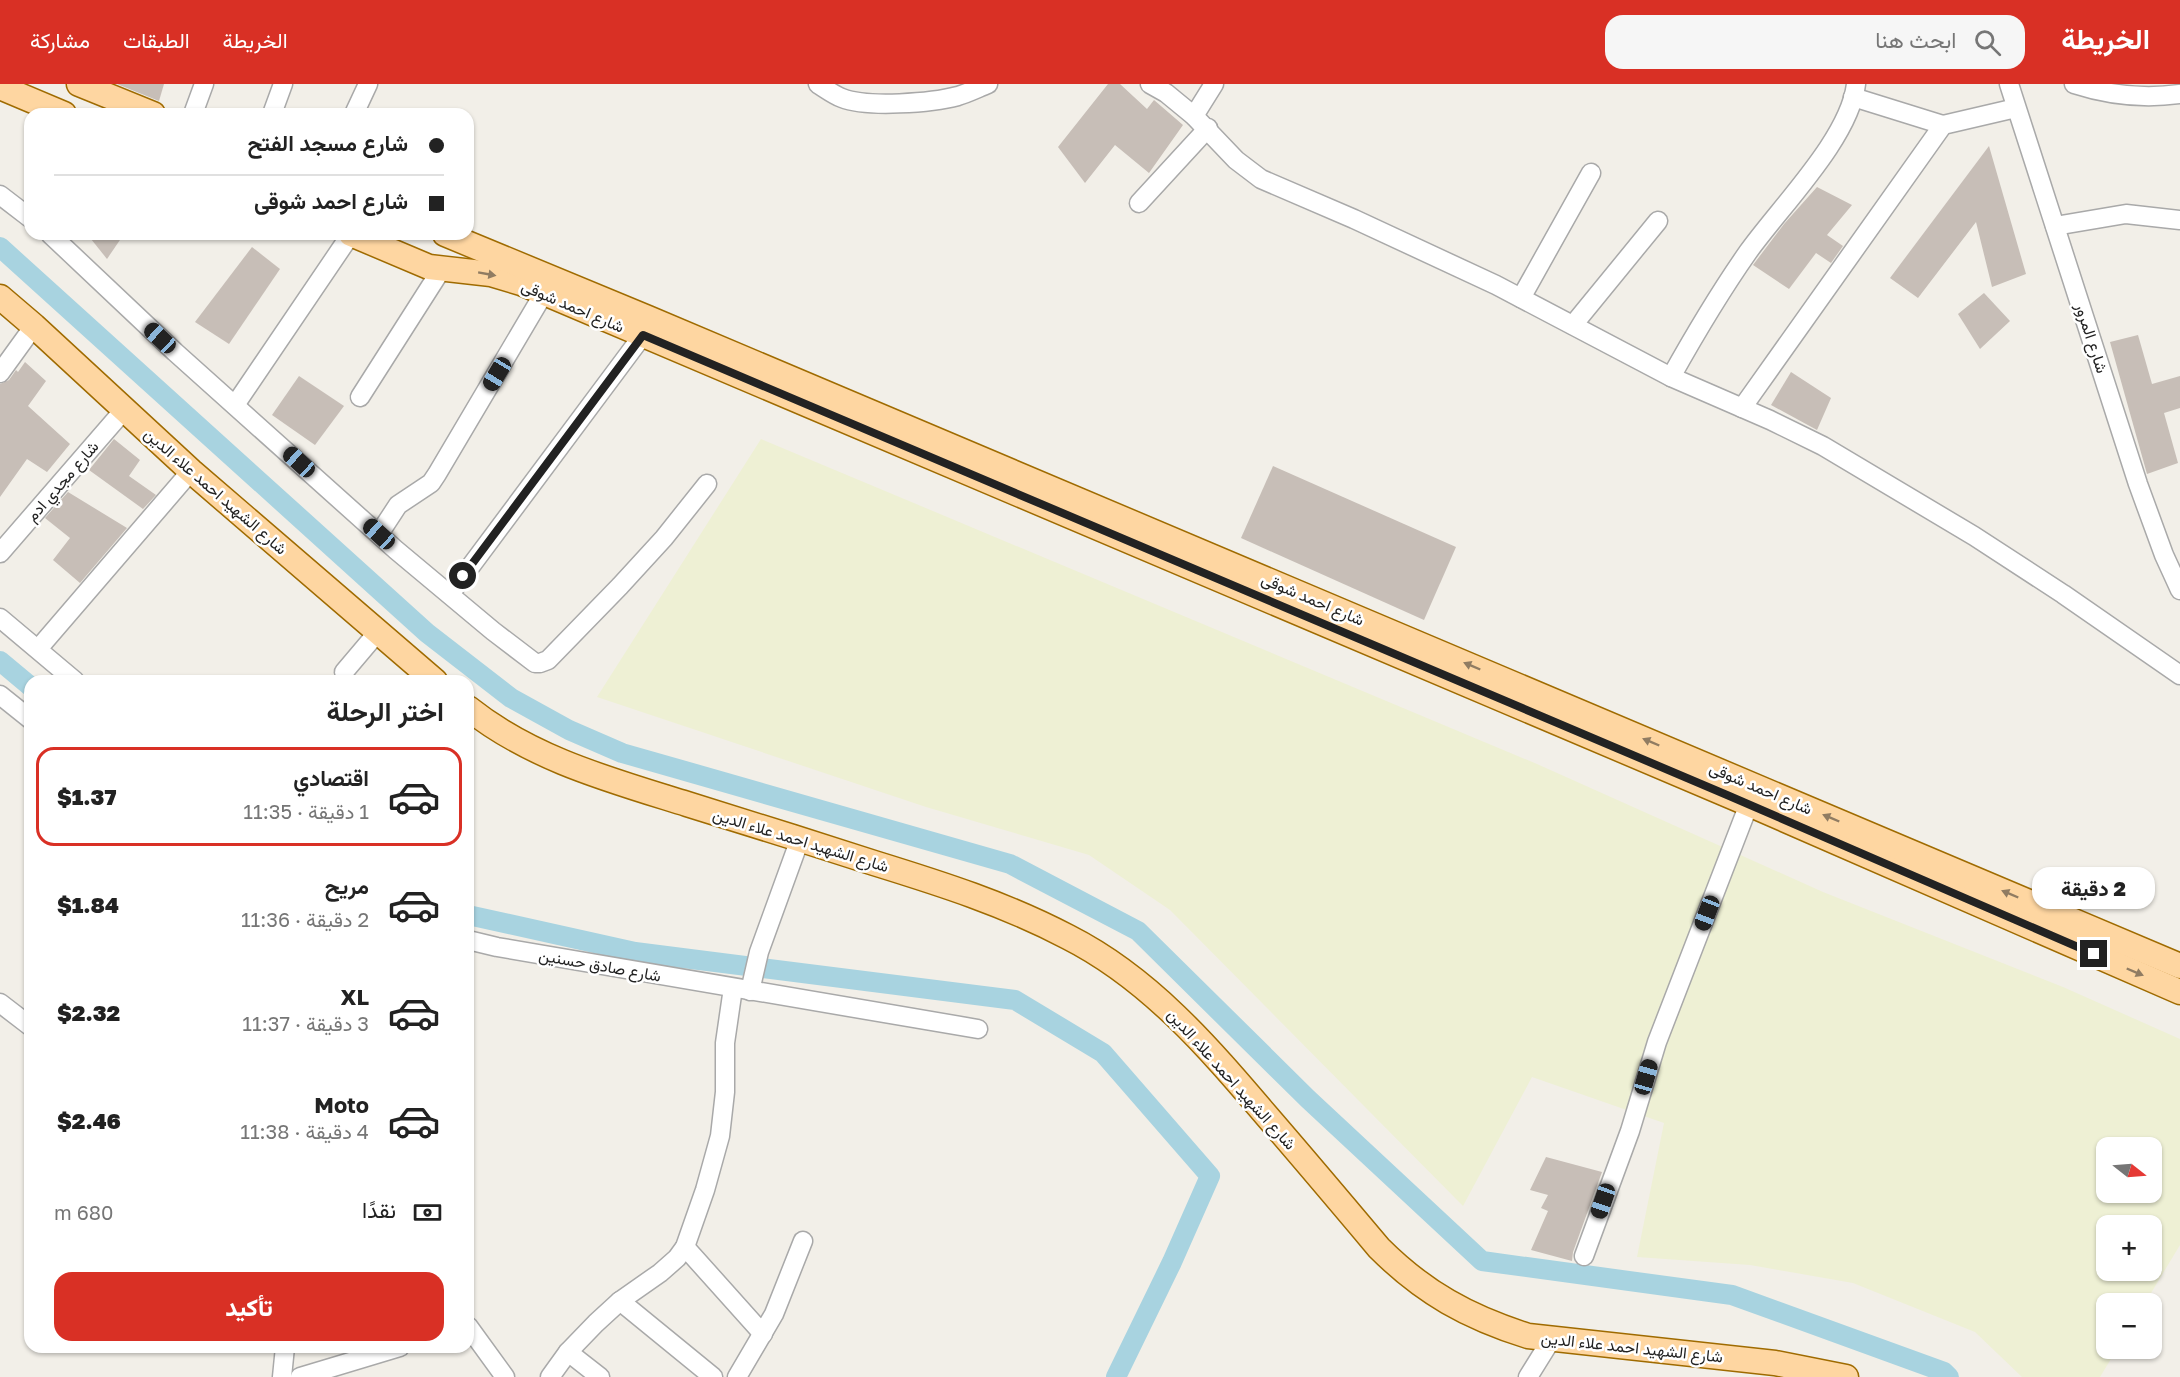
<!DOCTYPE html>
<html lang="ar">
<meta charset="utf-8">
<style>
:root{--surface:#fff;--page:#f6f6f6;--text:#222;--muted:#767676;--line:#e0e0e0;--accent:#d93025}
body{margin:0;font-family:"Golos Text",Vazirmatn,sans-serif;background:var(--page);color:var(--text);direction:rtl;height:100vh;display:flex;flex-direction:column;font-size:22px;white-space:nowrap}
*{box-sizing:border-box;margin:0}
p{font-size:20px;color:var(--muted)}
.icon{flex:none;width:33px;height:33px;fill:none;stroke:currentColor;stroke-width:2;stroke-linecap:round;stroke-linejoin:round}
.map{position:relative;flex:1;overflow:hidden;direction:ltr}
.drawer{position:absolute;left:24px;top:591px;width:450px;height:678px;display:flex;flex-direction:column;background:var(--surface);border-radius:18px;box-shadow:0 2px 4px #0004;direction:rtl}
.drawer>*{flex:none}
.hud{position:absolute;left:24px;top:24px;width:450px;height:132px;border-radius:18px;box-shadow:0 2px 4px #0004;direction:rtl;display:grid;align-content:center;height:132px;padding:0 30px;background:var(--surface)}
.needle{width:39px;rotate:107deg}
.controls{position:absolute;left:2096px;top:1053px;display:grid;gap:12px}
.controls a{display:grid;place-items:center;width:66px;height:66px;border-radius:12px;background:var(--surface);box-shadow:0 2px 4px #0004;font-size:30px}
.end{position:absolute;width:27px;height:27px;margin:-14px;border:8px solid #222;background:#fff;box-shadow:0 0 0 3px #fff}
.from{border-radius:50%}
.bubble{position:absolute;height:42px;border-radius:18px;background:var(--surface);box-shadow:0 2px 4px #0004;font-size:20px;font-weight:800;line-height:42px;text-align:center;direction:rtl}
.car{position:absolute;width:18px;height:36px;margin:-18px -9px;border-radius:8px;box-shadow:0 0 4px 2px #0007;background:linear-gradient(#222 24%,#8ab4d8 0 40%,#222 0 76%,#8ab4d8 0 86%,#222 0)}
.hud b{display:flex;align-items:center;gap:21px;height:57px;font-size:22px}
.hud b+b{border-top:2px solid var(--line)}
.hud i{width:15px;height:15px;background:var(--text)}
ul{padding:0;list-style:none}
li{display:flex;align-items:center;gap:18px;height:99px;margin:0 12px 9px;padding:0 18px;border:3px solid transparent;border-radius:18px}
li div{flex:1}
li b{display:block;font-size:22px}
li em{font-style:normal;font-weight:800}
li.selected{border-color:var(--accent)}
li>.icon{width:54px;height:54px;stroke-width:1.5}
h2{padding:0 30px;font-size:27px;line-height:72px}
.pay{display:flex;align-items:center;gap:15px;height:66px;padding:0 30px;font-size:22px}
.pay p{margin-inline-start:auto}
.button{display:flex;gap:12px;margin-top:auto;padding:12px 30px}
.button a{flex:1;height:69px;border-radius:18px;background:var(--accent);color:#fff;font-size:24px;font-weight:800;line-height:69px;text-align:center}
header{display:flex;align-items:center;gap:36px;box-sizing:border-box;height:84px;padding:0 30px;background:var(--accent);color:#fff}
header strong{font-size:28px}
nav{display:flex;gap:33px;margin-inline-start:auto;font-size:21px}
.search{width:420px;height:54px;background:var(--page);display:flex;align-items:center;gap:15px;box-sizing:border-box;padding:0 21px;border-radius:18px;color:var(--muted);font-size:22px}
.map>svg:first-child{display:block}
</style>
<header>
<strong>الخريطة</strong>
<div class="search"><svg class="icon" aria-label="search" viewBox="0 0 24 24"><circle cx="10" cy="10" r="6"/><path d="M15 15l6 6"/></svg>ابحث هنا</div>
<nav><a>الخريطة</a><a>الطبقات</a><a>مشاركة</a></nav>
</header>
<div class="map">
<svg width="2180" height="1293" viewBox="0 0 2180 1293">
<rect width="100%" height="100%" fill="#f2efe8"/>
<path fill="#eef0d4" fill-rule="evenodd" d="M761 355 1537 680 1823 808 2063 903 2180 955V1161L2145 1219 2106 1220V1264L2117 1265 2100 1293H2022L1975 1248 1853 1199 1750 1181 1637 1173 1664 1039 1532 993 1463 1122 1170 826 1089 771 926 723 597 613ZM2106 1064H2151V1108H2106ZM2106 1142H2151V1186H2106Z"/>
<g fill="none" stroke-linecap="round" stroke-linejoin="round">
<g stroke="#a8d3e0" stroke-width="20">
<polyline points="0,163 427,549 511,614 569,646 622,669 1010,780 1138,847 1308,1015 1482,1177 1732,1211 1944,1288 1949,1293"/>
<polyline points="0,577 30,602"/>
<polyline points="468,831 635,868 1015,916 1103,969 1210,1092 1172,1178 1116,1293"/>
</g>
</g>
<g fill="#c7beb7">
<polygon points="117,0 164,0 159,17"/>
<polygon points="1108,0 1120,0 1147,25 1154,16 1183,41 1149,89 1115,61 1085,99 1058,63"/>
<polygon points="1989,62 2026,190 1992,203 1976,138 1918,214 1890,194"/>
<polygon points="1817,103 1852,121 1827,151 1843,162 1831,179 1816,169 1789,205 1753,181 1784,140"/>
<polygon points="87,150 124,150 107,175"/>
<polygon points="252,163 280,185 229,260 195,238"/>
<polygon points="1984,209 2010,237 1980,265 1958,230"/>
<polygon points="2138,251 2152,300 2180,292 2180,324 2164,329 2178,379 2147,390 2110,258"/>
<polygon points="25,278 46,297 28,322 70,360 47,388 27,375 0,413 0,300 9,296 16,286 18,288"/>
<polygon points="1791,288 1831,314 1817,346 1771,321"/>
<polygon points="299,292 344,322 315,361 272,331"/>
<polygon points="114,355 140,376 129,392 156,411 143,425 89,386"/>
<polygon points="1273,382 1456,463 1424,536 1241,454"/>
<polygon points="68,408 127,444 80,499 53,476 70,454 45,434"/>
<polygon points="1546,1073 1602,1088 1573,1168 1572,1177 1531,1166 1548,1127 1541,1124 1548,1111 1530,1106"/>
</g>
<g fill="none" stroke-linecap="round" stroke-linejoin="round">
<g stroke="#a9a9a9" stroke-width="21">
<g id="minor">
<path d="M818 0C826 5 834 11 842 14 867 24 932 19 958 12 968 9 978 4 988 0"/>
<polyline points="1150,0 1166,9 1194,32 1236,76 1261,95 1354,135 1496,201 1671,293 1770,336 1823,362 1974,452 2063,510 2180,591"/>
<polyline points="2009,0 2138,400 2164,471 2180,506"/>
<path d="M2074 0C2108 11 2145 15 2180 10"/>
<polyline points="1853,13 1943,41"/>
<polyline points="193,30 204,0"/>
<polyline points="272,30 283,0"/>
<polyline points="354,30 368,0"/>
<polyline points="1194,32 1214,0"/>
<polyline points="0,111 30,134"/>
<polyline points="1139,119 1208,44"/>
<polyline points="2055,142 2126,130 2180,136"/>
<polyline points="50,150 175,268 396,466 493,547 535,579 540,579 548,576 620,502 664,454 707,400"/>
<polyline points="1521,214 1591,89"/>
<polyline points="1573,241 1658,137"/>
<polyline points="0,289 34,242"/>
<path d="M1671 293C1695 250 1720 208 1748 168 1780 123 1850 54 1856 0"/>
<polyline points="360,313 441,186"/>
<polyline points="235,321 351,150"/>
<polyline points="1742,324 1943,41 2016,24"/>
<polyline points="379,450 398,421 431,399 437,390 544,209"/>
<polyline points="0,469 124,326"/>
<polyline points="450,510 643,251"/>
<polyline points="0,534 75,597"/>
<polyline points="38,565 191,387"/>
<polyline points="344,588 377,549"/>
<polyline points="0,611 30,635"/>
<polyline points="468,856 497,863 978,945"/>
<polyline points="750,907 759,868 800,755"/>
<polyline points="0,919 30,942"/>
<polyline points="685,1163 763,1250"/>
<polyline points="1584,1172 1630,1047 1657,958 1749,720"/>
<polyline points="620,1217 713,1293"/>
<polyline points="468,1242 505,1293"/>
<polyline points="568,1268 600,1293"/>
<polyline points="282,1293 285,1263"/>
<polyline points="300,1293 400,1263"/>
<polyline points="550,1293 568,1268 596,1239 620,1217 660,1189 677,1174 685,1163 705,1106 720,1052 725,1008 725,959 733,904"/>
<polyline points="737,1293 774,1230 803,1157"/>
<polyline points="1528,1293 1551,1256"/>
</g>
</g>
<g stroke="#9f6b00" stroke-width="27">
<g id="major">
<polyline points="79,0 153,30"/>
<polyline points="0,3 64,30"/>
<polyline points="351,150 429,183 491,190 521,199 1749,720 2180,908"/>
<polyline points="445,150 648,234 2180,882"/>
<polyline points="0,213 34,242 191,387 435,597"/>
<path d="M468 624C532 675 610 696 687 720 749 739 812 759 874 779 942 800 1005 820 1068 853 1149 894 1208 963 1266 1031 1304 1075 1342 1120 1379 1164 1424 1209 1468 1233 1528 1252L1775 1279 1846 1293"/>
</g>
</g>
<use href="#minor" stroke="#fff" stroke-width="18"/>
<use href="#major" stroke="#fed6a1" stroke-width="24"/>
</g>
<defs><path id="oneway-solid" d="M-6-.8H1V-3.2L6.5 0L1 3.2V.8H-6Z" transform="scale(1.5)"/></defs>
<g fill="#907c62">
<use href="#oneway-solid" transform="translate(487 190) rotate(10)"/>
<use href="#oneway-solid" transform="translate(1472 582) rotate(-157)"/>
<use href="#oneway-solid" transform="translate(1651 658) rotate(-157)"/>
<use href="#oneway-solid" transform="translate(1831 734) rotate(-157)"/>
<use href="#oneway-solid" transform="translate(2010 810) rotate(-157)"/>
<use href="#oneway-solid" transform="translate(2135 888) rotate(23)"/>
</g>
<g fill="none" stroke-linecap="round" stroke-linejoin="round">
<polyline stroke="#222" stroke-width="8" points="463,492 643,251 1727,711 2094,870"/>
</g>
<g text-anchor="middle" stroke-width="5" stroke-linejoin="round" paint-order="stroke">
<g font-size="16" fill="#222" stroke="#fff">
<text transform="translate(573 222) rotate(23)" y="6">شارع احمد شوقى</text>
<text transform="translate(2092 254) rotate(72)" y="6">شارع المرور</text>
<text transform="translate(62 397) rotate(-49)" y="6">شارع مجدي ادم</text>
<text transform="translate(216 407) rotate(41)" y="6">شارع الشهيد احمد علاء الدين</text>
<text transform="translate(1313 515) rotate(23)" y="6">شارع احمد شوقى</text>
<text transform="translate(1761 704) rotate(23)" y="6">شارع احمد شوقى</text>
<text transform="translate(801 756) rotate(17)" y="6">شارع الشهيد احمد علاء الدين</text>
<text transform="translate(600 881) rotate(10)" y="6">شارع صادق حسنين</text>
<text transform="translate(1232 995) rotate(48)" y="6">شارع الشهيد احمد علاء الدين</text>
<text transform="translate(1632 1263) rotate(6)" y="6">شارع الشهيد احمد علاء الدين</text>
</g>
</g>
</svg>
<div class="controls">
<a><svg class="needle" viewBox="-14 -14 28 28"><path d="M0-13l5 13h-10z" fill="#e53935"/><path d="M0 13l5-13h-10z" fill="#767676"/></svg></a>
<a>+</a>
<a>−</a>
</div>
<i class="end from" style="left:463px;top:492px"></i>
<i class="end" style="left:2094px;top:870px"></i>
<div class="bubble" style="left:2032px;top:783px;width:123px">2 دقيقة</div>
<i class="car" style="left:160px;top:254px;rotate:313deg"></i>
<i class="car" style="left:497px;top:290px;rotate:211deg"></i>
<i class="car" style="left:299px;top:378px;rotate:312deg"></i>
<i class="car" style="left:379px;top:450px;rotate:312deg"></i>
<i class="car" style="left:1707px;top:829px;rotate:201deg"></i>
<i class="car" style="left:1646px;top:993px;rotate:16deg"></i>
<i class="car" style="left:1603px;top:1117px;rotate:199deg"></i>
<div class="hud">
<b><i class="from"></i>شارع مسجد الفتح</b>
<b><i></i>شارع احمد شوقى</b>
</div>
<section class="drawer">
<h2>اختر الرحلة</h2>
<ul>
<li class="selected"><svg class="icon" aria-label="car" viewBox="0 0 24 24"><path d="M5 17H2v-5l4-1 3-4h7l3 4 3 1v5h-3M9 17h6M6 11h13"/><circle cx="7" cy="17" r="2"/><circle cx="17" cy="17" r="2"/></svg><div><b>اقتصادي</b><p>1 دقيقة · 11:35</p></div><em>$1.37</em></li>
<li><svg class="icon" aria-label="car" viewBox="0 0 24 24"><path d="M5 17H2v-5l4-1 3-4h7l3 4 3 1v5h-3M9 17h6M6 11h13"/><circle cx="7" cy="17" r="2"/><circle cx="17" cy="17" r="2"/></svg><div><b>مريح</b><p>2 دقيقة · 11:36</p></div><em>$1.84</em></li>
<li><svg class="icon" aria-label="car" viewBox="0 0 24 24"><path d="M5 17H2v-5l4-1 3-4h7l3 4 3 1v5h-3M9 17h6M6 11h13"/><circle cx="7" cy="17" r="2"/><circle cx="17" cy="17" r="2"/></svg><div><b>XL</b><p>3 دقيقة · 11:37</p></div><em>$2.32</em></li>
<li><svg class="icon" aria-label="car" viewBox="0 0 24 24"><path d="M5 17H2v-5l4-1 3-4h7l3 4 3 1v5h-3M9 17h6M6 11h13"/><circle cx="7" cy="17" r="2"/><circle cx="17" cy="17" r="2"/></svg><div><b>Moto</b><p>4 دقيقة · 11:38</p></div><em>$2.46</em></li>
</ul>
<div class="pay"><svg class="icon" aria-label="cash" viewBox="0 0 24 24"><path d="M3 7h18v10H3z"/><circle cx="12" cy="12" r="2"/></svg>نقدًا<p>680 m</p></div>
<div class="button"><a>تأكيد</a></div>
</section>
</div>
